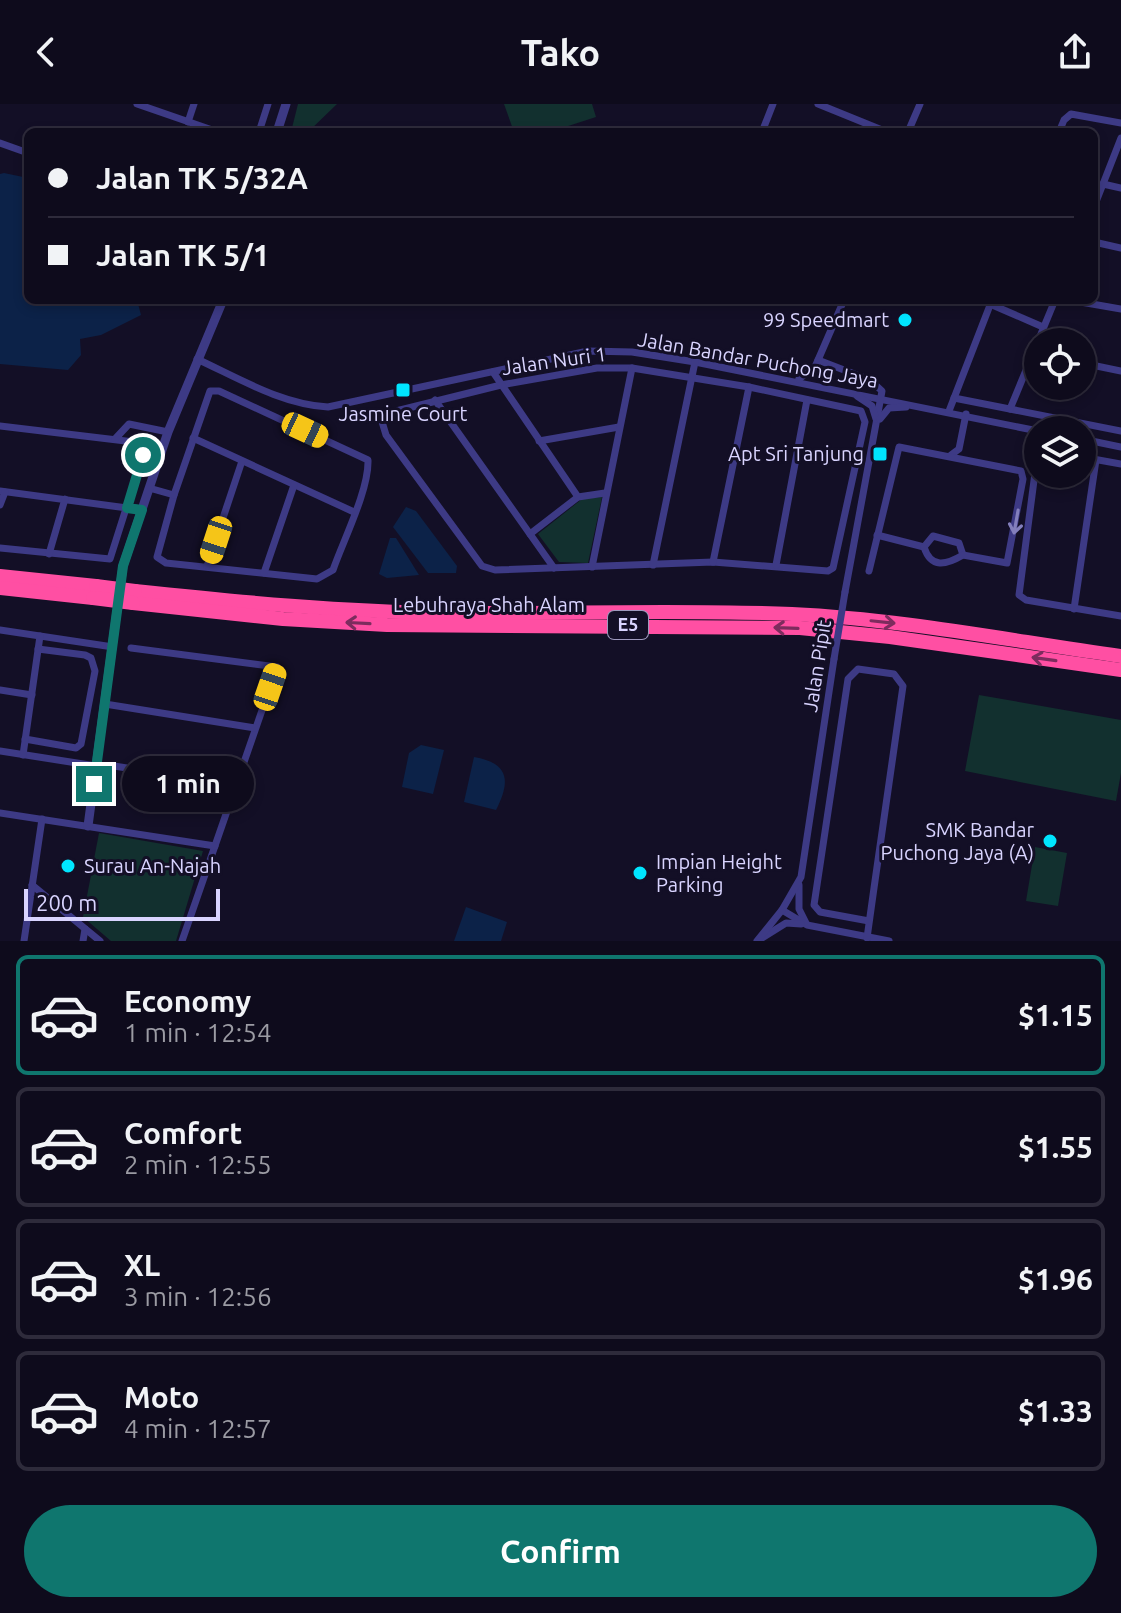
<!DOCTYPE html>
<meta charset="utf-8">
<style>
:root{--surface:#0e0b1c;--page:#1c1929;--text:#f1f3f6;--muted:#9b9ba3;--line:#2e2b3b;--accent:#0f766e}
body{margin:0;font-family:Ubuntu,sans-serif;background:var(--page);color:var(--text);height:100vh;display:flex;flex-direction:column;font-size:30px;white-space:nowrap}
*{box-sizing:border-box;margin:0}
p{font-size:26px;color:var(--muted)}
.icon{flex:none;width:44px;height:44px;fill:none;stroke:currentColor;stroke-width:2;stroke-linecap:round;stroke-linejoin:round}
.map{position:relative;height:837px;overflow:hidden}
.panel{display:flex;flex-direction:column;background:var(--surface);flex:1}
.panel>*{flex:none}
.hud{position:absolute;left:24px;top:24px;width:1074px;height:176px;border-radius:12px;box-shadow:0 4px 12px #0003,0 0 0 2px var(--line);display:grid;align-content:center;height:176px;padding:0 24px;background:var(--surface)}
.fabs{position:absolute;left:1024px;top:224px;display:grid;gap:16px}
.fabs a{display:grid;place-items:center;width:72px;height:72px;border-radius:50%;background:var(--surface);box-shadow:0 4px 12px #0003,0 0 0 2px var(--line);font-size:40px}
.scale{position:absolute;left:24px;bottom:20px;width:196px;box-sizing:border-box;padding-left:8px;border:4px solid #d9d4ff;border-top:0;font-size:22px;line-height:28px;white-space:nowrap;color:#d9d4ff;-webkit-text-stroke:6px #130f26;paint-order:stroke}
.end{position:absolute;width:36px;height:36px;margin:-18px;border:10px solid #0f766e;background:#fff;box-shadow:0 0 0 4px #fff}
.from{border-radius:50%}
.bubble{position:absolute;height:56px;border-radius:28px;background:var(--surface);box-shadow:0 4px 12px #0003,0 0 0 2px var(--line);font-size:26px;font-weight:700;line-height:56px;text-align:center}
.car{position:absolute;width:24px;height:48px;margin:-24px -12px;border-radius:10px;box-shadow:0 0 6px 2px #0007;background:linear-gradient(#f5c518 24%,#345 0 40%,#f5c518 0 76%,#345 0 86%,#f5c518 0)}
.hud b{display:flex;align-items:center;gap:28px;height:76px;font-size:30px}
.hud b+b{border-top:2px solid var(--line)}
.hud i{width:20px;height:20px;background:var(--text)}
ul{padding:14px 0 0;list-style:none}
li{display:flex;align-items:center;gap:24px;height:120px;margin:0 16px 12px;padding:0 8px;border:4px solid var(--line);border-radius:12px}
li div{flex:1}
li b{display:block;font-size:30px}
li em{font-style:normal;font-weight:700}
li.active{border-color:var(--accent)}
li>.icon{width:72px;height:72px;stroke-width:1.5}
.primary-button{display:flex;gap:16px;margin-top:auto;padding:16px 24px}
.primary-button a{flex:1;height:92px;border-radius:48px;background:var(--accent);color:#fff;font-size:32px;font-weight:700;line-height:92px;text-align:center}
header{display:flex;justify-content:space-between;align-items:center;height:104px;padding:0 24px;background:var(--surface);font-size:36px;font-weight:700}
.map>svg:first-child{display:block}
</style>
<header><svg class="icon" aria-label="back" viewBox="0 0 24 24"><path d="M15 5l-7 7 7 7"/></svg>Tako<svg class="icon" aria-label="share" viewBox="0 0 24 24"><path d="M12 15V3M7 8l5-5 5 5M5 13v7h14v-7"/></svg></header>
<div class="map">
<svg width="1121" height="837" viewBox="0 0 1121 837">
<rect width="100%" height="100%" fill="#130f26"/>
<g fill="#12302f">
<polygon points="298,0 337,0 308,28 292,24"/>
<polygon points="504,0 592,0 596,13 562,24 564,28 514,28"/>
<polygon points="602,393 588,459 559,458 538,430 582,395"/>
<polygon points="979,591 1121,616 1121,669 1116,697 965,667"/>
<polygon points="99,729 203,747 176,837 111,837 83,813"/>
<polygon points="1035,743 1067,749 1058,802 1026,797"/>
</g>
<g fill="#0c2248">
<polygon points="4,69 28,74 28,196 137,196 141,211 101,231 80,235 81,251 68,266 0,260 0,70"/>
<polygon points="406,403 416,407 457,462 456,469 428,469 393,423"/>
<polygon points="390,434 396,434 419,471 387,474 379,470"/>
<polygon points="421,641 444,646 433,690 402,683 409,649"/>
<path d="M474 653C509 659 511 677 496 706L464 698Z"/>
<polygon points="466,803 507,818 501,837 454,837"/>
</g>
<g fill="none" stroke-linecap="round" stroke-linejoin="round">
<g stroke="#3d3a85" stroke-width="7">
<polyline points="137,0 218,28"/>
<polyline points="818,0 887,28"/>
<polyline points="188,18 194,0"/>
<polyline points="259,28 268,0"/>
<polyline points="762,28 773,0"/>
<polyline points="908,28 920,0"/>
<polyline points="1059,28 1064,16 1071,10 1121,19"/>
<polyline points="0,39 28,49"/>
<polyline points="1103,80 1121,84"/>
<polyline points="1094,103 1121,34"/>
<polyline points="1094,138 1121,144"/>
<polyline points="1069,196 1121,205"/>
<polyline points="990,200 1043,223"/>
<path d="M197 255C240 275 281 300 328 303L588 247 632 248 695 258 1038 327"/>
<polyline points="818,256 870,276 882,287 845,488"/>
<polyline points="1082,259 1121,267"/>
<polygon points="597,264 632,264 749,283 861,307 865,318 833,464 828,467 713,458 495,466 482,462 386,331 380,311 501,281"/>
<polyline points="493,268 578,393"/>
<polyline points="799,275 815,263 844,196"/>
<path d="M210 287H219L368 356C369 386 343 437 333 466L317 475 166 459 157 453 174 391Z"/>
<polyline points="857,292 872,302 876,315"/>
<polyline points="954,294 1121,327"/>
<polyline points="435,296 554,464"/>
<polyline points="1010,305 1055,196"/>
<polyline points="949,307 992,196"/>
<polyline points="880,315 889,304 906,303"/>
<polyline points="0,322 134,338 141,342 143,351 110,455 0,444"/>
<polyline points="193,334 354,408"/>
<polyline points="115,335 129,320 168,328"/>
<polyline points="1082,335 1121,343"/>
<polyline points="539,337 619,323"/>
<polyline points="1038,346 1019,491 1026,496 1121,512"/>
<polyline points="951,351 959,345 966,310"/>
<polyline points="1082,353 1121,360"/>
<polyline points="149,384 174,391"/>
<polyline points="0,387 142,406"/>
<polyline points="0,401 5,388"/>
<polyline points="530,430 578,393 605,389"/>
<polyline points="877,431 924,443"/>
<polyline points="924,443 933,432 959,439 963,451"/>
<polyline points="49,450 65,395"/>
<polyline points="713,458 749,283"/>
<polyline points="653,461 695,258"/>
<polyline points="776,461 807,296"/>
<polyline points="207,462 242,357"/>
<polyline points="592,463 632,264"/>
<path d="M869 467 899 343 1021 367 1023 375 1007 459 963 451C946 461 931 465 924 443"/>
<polyline points="264,469 294,381"/>
<polyline points="1074,505 1096,356"/>
<polyline points="0,526 113,543"/>
<polyline points="131,544 277,563 182,837"/>
<polyline points="0,586 32,591"/>
<polyline points="105,600 255,624"/>
<polyline points="25,635 76,644 81,640 95,567 91,554 85,551 38,545"/>
<polyline points="0,647 96,662"/>
<polyline points="23,651 40,532"/>
<polyline points="114,662 236,681"/>
<polyline points="0,709 215,742"/>
<polyline points="32,781 100,837"/>
<polyline points="799,781 799,805 806,819"/>
<polyline points="782,806 807,821 889,837"/>
<polyline points="762,834 786,819 801,820"/>
<polyline points="867,834 874,784 903,582 894,570 858,565 848,575 814,801 820,808 869,817"/>
<polyline points="24,837 42,715"/>
<polyline points="83,837 85,825"/>
<polyline points="757,837 782,806 801,773 834,555"/>
</g>
<g stroke="#3d3a85" stroke-width="9">
<polyline points="277,28 286,0"/>
<polyline points="88,722 123,462 168,328 223,196"/>
</g>
<g stroke="#ff4fa3" stroke-width="14">
<polyline points="0,472 96,482"/>
<polyline points="0,484 93,494"/>
<path d="M135 487C239 498 343 508 448 509 562 510 677 505 792 510 902 515 1012 537 1121 552"/>
<polyline points="133,499 283,515 387,521 800,524 890,533 1121,566"/>
</g>
<polyline stroke="#3d3a85" stroke-width="7" points="834,555 845,488"/>
<g stroke="#ff4fa3" stroke-width="14">
<polyline points="96,482 135,487"/>
<polyline points="93,494 133,499"/>
</g>
</g>
<defs><path id="oneway-shaft" d="M-6 0H5M1.5-3L5.5 0L1.5 3" fill="none" stroke-width="1.6" stroke-linecap="round" stroke-linejoin="round" transform="scale(2)"/></defs>
<use stroke="#837fbc" href="#oneway-shaft" transform="translate(1016 418) rotate(100)"/>
<g stroke="#7d2c5e">
<use href="#oneway-shaft" transform="translate(883 518) rotate(6)"/>
<use href="#oneway-shaft" transform="translate(358 519) rotate(-177)"/>
<use href="#oneway-shaft" transform="translate(786 524) rotate(-178)"/>
<use href="#oneway-shaft" transform="translate(1044 555) rotate(-172)"/>
</g>
<g fill="none" stroke-linecap="round" stroke-linejoin="round">
<polyline stroke="#0f766e" stroke-width="10" points="94,680 123,462 142,406 127,404 143,351"/>
</g>
<g fill="#00e5ff" stroke="#130f26" stroke-width="3">
<circle cx="905" cy="216" r="8"/>
<rect x="395" y="278" width="16" height="16" rx="4"/>
<rect x="872" y="342" width="16" height="16" rx="4"/>
<circle cx="1050" cy="737" r="8"/>
<circle cx="68" cy="762" r="8"/>
<circle cx="640" cy="769" r="8"/>
</g>
<g text-anchor="middle" stroke-width="6" stroke-linejoin="round" paint-order="stroke">
<rect fill="#130f26" stroke="#9e99be" stroke-width="2" x="608" y="507" width="40" height="28" rx="6"/>
<g font-size="18" font-weight="bold" fill="#d9d4ff">
<text x="628" y="527">E5</text>
</g>
<g font-size="20" fill="#d9d4ff" stroke="#130f26" text-anchor="end">
<text x="889" y="223">99 Speedmart</text>
<text x="403" y="317" text-anchor="middle">Jasmine Court</text>
<text x="864" y="357">Apt Sri Tanjung</text>
<text x="1034" y="733">SMK Bandar<tspan x="1034" dy="23">Puchong Jaya (A)</tspan></text>
<text x="656" y="765" text-anchor="start">Impian Height<tspan x="656" dy="23">Parking</tspan></text>
<text x="84" y="769" text-anchor="start">Surau An-Najah</text>
</g>
<g font-size="20" fill="#d9d4ff" stroke="#130f26">
<text transform="translate(758 256) rotate(10)" y="7">Jalan Bandar Puchong Jaya</text>
<text transform="translate(554 257) rotate(-8)" y="7">Jalan Nuri 1</text>
<text x="489" y="508">Lebuhraya Shah Alam</text>
<text transform="translate(817 562) rotate(-81)" y="7">Jalan Pipit</text>
</g>
</g>
</svg>
<div class="fabs">
<a><svg class="icon" aria-label="locate" viewBox="0 0 24 24"><circle cx="12" cy="12" r="6"/><path d="M12 2v4M12 18v4M2 12h4M18 12h4"/></svg></a>
<a><svg class="icon" aria-label="layers" viewBox="0 0 24 24"><path d="M12 4l9 5-9 5-9-5zM3 14l9 5 9-5"/></svg></a>
</div>
<div class="scale">200 m</div>
<i class="end from" style="left:143px;top:351px"></i>
<i class="end" style="left:94px;top:680px"></i>
<div class="bubble" style="left:122px;top:652px;width:132px">1 min</div>
<i class="car" style="left:305px;top:326px;rotate:115deg"></i>
<i class="car" style="left:216px;top:436px;rotate:198deg"></i>
<i class="car" style="left:270px;top:583px;rotate:19deg"></i>
<div class="hud">
<b><i class="from"></i>Jalan TK 5/32A</b>
<b><i></i>Jalan TK 5/1</b>
</div>
</div>
<section class="panel">
<ul>
<li class="active"><svg class="icon" aria-label="car" viewBox="0 0 24 24"><path d="M5 17H2v-5l4-1 3-4h7l3 4 3 1v5h-3M9 17h6M6 11h13"/><circle cx="7" cy="17" r="2"/><circle cx="17" cy="17" r="2"/></svg><div><b>Economy</b><p>1 min · 12:54</p></div><em>$1.15</em></li>
<li><svg class="icon" aria-label="car" viewBox="0 0 24 24"><path d="M5 17H2v-5l4-1 3-4h7l3 4 3 1v5h-3M9 17h6M6 11h13"/><circle cx="7" cy="17" r="2"/><circle cx="17" cy="17" r="2"/></svg><div><b>Comfort</b><p>2 min · 12:55</p></div><em>$1.55</em></li>
<li><svg class="icon" aria-label="car" viewBox="0 0 24 24"><path d="M5 17H2v-5l4-1 3-4h7l3 4 3 1v5h-3M9 17h6M6 11h13"/><circle cx="7" cy="17" r="2"/><circle cx="17" cy="17" r="2"/></svg><div><b>XL</b><p>3 min · 12:56</p></div><em>$1.96</em></li>
<li><svg class="icon" aria-label="car" viewBox="0 0 24 24"><path d="M5 17H2v-5l4-1 3-4h7l3 4 3 1v5h-3M9 17h6M6 11h13"/><circle cx="7" cy="17" r="2"/><circle cx="17" cy="17" r="2"/></svg><div><b>Moto</b><p>4 min · 12:57</p></div><em>$1.33</em></li>
</ul>
<div class="primary-button"><a>Confirm</a></div>
</section>
